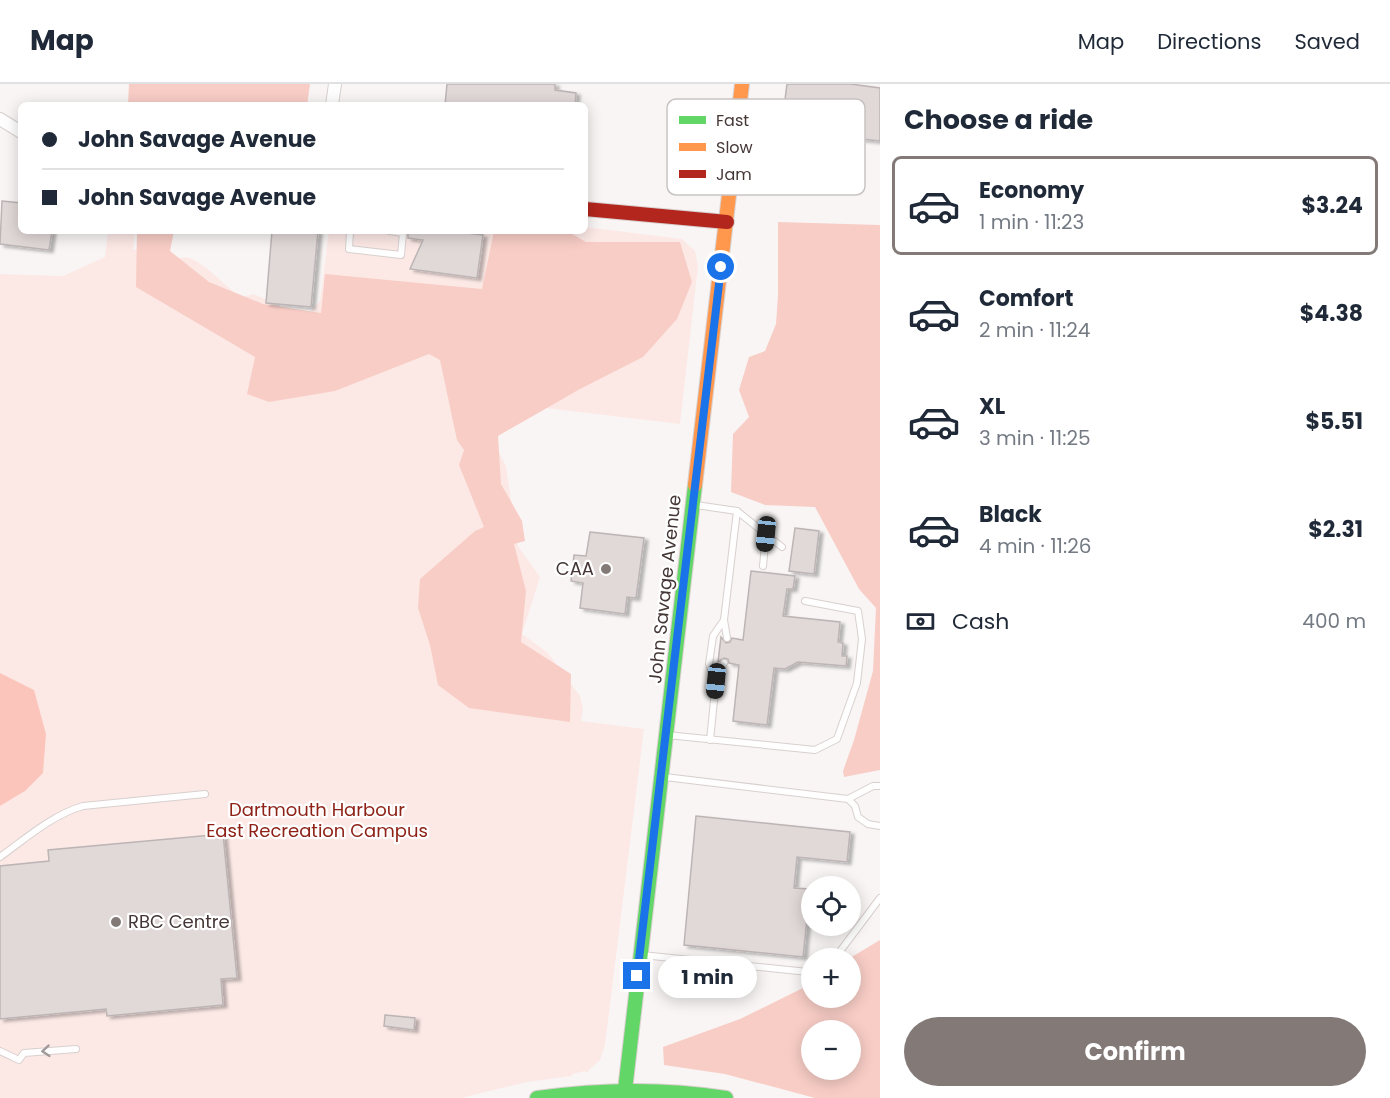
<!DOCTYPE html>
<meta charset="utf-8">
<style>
:root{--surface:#fff;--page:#f6f6f7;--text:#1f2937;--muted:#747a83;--line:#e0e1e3;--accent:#837a78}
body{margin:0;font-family:Poppins,sans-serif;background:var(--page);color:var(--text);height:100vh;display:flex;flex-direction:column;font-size:22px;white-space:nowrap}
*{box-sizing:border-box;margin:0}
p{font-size:20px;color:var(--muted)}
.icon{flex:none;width:33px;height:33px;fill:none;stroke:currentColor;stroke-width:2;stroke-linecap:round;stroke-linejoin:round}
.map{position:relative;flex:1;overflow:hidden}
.side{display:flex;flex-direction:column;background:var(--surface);width:510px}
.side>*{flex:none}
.guide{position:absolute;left:18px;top:18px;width:570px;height:132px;border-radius:9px;box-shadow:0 3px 15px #0003;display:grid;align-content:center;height:132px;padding:0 24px;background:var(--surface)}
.tools{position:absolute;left:801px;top:792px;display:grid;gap:12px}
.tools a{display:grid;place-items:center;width:60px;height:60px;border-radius:50%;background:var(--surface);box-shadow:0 3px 15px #0003;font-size:30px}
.end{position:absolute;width:27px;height:27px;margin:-14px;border:8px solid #1a73e8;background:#fff;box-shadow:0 0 0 3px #fff}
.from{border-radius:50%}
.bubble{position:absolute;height:42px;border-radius:21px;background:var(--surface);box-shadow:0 3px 15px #0003;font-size:20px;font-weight:700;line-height:42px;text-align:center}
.car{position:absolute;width:18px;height:36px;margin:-18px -9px;border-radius:8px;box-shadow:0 0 4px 2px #0007;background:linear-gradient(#222 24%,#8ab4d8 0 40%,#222 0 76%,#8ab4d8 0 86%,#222 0)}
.guide b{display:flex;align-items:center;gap:21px;height:57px;font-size:22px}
.guide b+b{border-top:2px solid var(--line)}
.guide i{width:15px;height:15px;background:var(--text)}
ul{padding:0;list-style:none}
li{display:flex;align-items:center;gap:18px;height:99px;margin:0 12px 9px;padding:0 12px;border:3px solid transparent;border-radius:9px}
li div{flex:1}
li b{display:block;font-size:22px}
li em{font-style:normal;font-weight:700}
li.current{border-color:var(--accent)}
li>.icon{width:54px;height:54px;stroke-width:1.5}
h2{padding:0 24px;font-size:27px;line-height:72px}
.pay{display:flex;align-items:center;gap:15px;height:66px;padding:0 24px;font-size:22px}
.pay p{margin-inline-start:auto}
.cta{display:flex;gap:12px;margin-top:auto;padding:12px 24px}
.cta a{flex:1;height:69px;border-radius:36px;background:var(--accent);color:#fff;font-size:24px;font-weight:700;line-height:69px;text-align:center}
header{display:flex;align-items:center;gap:36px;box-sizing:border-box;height:84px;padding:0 30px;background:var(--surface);border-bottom:2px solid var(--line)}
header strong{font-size:28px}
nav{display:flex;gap:33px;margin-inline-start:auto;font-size:21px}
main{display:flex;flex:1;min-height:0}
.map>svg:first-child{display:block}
</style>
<header>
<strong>Map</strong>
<nav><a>Map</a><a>Directions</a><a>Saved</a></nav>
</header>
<main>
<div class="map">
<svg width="880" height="1014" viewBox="0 0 880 1014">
<defs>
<filter id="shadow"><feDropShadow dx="4" dy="2.5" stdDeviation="1.5" flood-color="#0004"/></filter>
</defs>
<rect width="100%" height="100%" fill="#f9f5f5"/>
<path fill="#fce9e6" d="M585 143 682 155 695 167 698 182 680 340 488 317 486 344 506 382 518 462 540 493 522 550 548 569 580 612 583 625 581 637 644 645 605 961 600 976 586 989 585 987 572 990V992L527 998 461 1014H0V722L25 707 34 606 0 589V190L63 192 105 173 108 147H135L133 166C145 164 154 171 165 174 173 177 185 171 192 175 211 184 224 202 241 213L254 210 305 234 320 217 329 147H585Z"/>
<g fill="#f8cdc6" fill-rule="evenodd">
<polygon points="129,0 310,0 307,21 128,21"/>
<polygon points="778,138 880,141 880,686 844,693 843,687 854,656 873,587 876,524 859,505 815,423 765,421 731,408 733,350 749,333 739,306 749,273 765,267 776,240 778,211"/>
<polygon points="137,147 174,147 170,167 209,198 263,220 321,229 325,190 482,205 494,147 567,147 586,158 680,158 692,198 677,235 643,273 580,305 498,352 501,400 522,437 525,457 514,460 526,507 521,558 571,590 570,638 469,624 438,601 430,561 418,524 420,495 475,447 484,443 459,381 464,366 457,356 440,276 429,270 335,307 269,318 247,310 255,273 136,203"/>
<path d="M880 856V1014H815L725 990 664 981 663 963 740 935 811 900 812 914H850V874ZM850 946V986H812V946Z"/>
</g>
<polygon fill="#fcc5bc" points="0,589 34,606 46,650 43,689 25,707 0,722"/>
<g fill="#e1d9d8" stroke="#bdb5b5" stroke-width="1.5" filter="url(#shadow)">
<polygon points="447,0 555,0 555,6 576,9 575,21 445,21"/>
<polygon points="787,0 850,0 880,4 880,57 781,46"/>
<polygon points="2,117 21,119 21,147 52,147 49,166 0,160"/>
<polygon points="272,147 318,147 311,223 266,219"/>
<polygon points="408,147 450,147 483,151 477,194 410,185 423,156 408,154"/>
<polygon points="795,444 819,447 814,490 789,487"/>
<polygon points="590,448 644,454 636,514 627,513 625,530 580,524 583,499 571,497 574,471 586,472"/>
<polygon points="751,487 795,492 793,505 787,505 783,532 840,538 838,558 843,559 842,572 847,572 846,582 798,578 785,585 774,584 767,641 733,637 739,581 729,579 728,575 724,574 718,578 721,553 726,559 730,558 732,554 743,556"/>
<polygon points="696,732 850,748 847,778 797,773 794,804 810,805 803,873 684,861"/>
<polygon points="223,750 237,894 221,895 223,921 107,932 106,925 0,935 0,782 49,777 48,766"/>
<polygon points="385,931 415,934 414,946 384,942"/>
</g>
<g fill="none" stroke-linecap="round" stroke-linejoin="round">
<g stroke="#d8d0ce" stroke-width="8">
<g id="lane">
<polyline points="350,147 349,165 401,171 403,149 390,147"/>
<polyline points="696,421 737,427"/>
<polyline points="763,482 766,450"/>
<polyline points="724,536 727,554"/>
<polyline points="716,597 724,579"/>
<polyline points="667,651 815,666 837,655 857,599 862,555 858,527 805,517"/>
<polyline points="710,656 716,597 709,580 713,552 724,536 737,427 782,463"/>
<polyline points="665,693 848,715 873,702 880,702"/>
<polyline points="848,715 855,722 858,733 868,740 880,742"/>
<path d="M0 773C25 755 52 731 83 722L205 710"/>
<polyline points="642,871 808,888 812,887"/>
<polyline points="835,874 880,814"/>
<polyline points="0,967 19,976 24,969 76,965"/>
</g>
</g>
<g stroke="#d8d0ce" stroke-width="14">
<g id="street">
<polyline points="332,21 335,0"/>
<polyline points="0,35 21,48"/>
</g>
</g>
<g stroke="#d8d0ce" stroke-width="16">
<g id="fast">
<path d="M537 1014C601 1005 663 1004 726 1014"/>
<polyline points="627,1014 625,1006 695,401"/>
</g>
</g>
<g stroke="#d8d0ce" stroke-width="16">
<polyline id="slow" points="695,401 742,0"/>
</g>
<g stroke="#d8d0ce" stroke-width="16">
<polyline id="jam" points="585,125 727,138"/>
</g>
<use href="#lane" stroke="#fefefe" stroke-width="6"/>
<use href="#street" stroke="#fefefe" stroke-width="12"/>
<use href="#fast" stroke="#63d668" stroke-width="14"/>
<use href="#slow" stroke="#ff974d" stroke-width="14"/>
<use href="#jam" stroke="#b3261e" stroke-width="14"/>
</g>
<defs><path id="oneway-chevron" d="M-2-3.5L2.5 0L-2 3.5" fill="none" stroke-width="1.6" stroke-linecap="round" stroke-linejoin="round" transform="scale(1.5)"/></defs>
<use stroke="#a19a9a" href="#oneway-chevron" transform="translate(46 967) rotate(175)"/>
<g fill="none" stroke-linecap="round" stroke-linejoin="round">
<polyline stroke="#1a73e8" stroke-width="8" points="637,892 721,183"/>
</g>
<g fill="#837a78" stroke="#fff" stroke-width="2">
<circle cx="606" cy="485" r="6"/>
<circle cx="116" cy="838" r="6"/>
</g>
<g text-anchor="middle" stroke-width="4.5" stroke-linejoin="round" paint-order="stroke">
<g font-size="18" fill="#443735" stroke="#fff" text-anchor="end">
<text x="594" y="491">CAA</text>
<text x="128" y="844" text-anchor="start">RBC Centre</text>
</g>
<g font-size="18" fill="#443735" stroke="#fff">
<text transform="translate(665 505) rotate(-84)" y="6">John Savage Avenue</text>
</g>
<g font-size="18" fill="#8e2217" stroke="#fff">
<text x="317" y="732">Dartmouth Harbour<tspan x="317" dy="21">East Recreation Campus</tspan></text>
</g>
</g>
<rect x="667" y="15" width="198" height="96" rx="9" fill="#fff" stroke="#c7c3c2" stroke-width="1.5"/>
<rect x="679" y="32" width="27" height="8" fill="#63d668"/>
<rect x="679" y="59" width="27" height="8" fill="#ff974d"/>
<rect x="679" y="86" width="27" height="8" fill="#b3261e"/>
<g font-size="16" fill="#443735">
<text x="716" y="42">Fast</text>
<text x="716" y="69">Slow</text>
<text x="716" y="96">Jam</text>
</g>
</svg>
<div class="tools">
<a><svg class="icon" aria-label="locate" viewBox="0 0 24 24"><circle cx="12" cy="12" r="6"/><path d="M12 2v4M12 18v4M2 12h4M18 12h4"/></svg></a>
<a>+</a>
<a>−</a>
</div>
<i class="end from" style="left:721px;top:183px"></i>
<i class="end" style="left:637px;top:892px"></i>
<div class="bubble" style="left:658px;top:872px;width:99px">1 min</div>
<i class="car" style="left:766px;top:450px;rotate:186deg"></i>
<i class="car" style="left:716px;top:597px;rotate:186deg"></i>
<div class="guide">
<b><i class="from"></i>John Savage Avenue</b>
<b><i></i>John Savage Avenue</b>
</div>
</div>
<section class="side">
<h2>Choose a ride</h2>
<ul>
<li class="current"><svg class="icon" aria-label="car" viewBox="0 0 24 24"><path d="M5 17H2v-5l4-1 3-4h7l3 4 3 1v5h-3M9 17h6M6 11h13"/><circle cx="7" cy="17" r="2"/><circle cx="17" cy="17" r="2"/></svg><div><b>Economy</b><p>1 min · 11:23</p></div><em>$3.24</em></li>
<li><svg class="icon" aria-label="car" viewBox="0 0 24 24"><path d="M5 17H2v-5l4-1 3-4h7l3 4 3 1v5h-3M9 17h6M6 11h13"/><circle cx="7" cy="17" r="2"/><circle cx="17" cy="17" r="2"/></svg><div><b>Comfort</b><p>2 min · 11:24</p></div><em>$4.38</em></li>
<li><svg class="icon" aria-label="car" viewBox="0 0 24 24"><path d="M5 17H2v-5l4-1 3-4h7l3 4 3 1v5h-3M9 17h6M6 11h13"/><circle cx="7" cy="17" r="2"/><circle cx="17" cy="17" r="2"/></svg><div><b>XL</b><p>3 min · 11:25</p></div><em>$5.51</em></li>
<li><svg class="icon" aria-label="car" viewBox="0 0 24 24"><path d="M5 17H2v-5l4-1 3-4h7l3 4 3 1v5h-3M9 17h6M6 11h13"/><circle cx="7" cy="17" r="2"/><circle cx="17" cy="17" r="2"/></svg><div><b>Black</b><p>4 min · 11:26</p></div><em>$2.31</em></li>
</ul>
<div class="pay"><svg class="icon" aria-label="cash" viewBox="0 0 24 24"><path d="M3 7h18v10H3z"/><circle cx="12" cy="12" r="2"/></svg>Cash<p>400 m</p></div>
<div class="cta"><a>Confirm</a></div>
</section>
</main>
